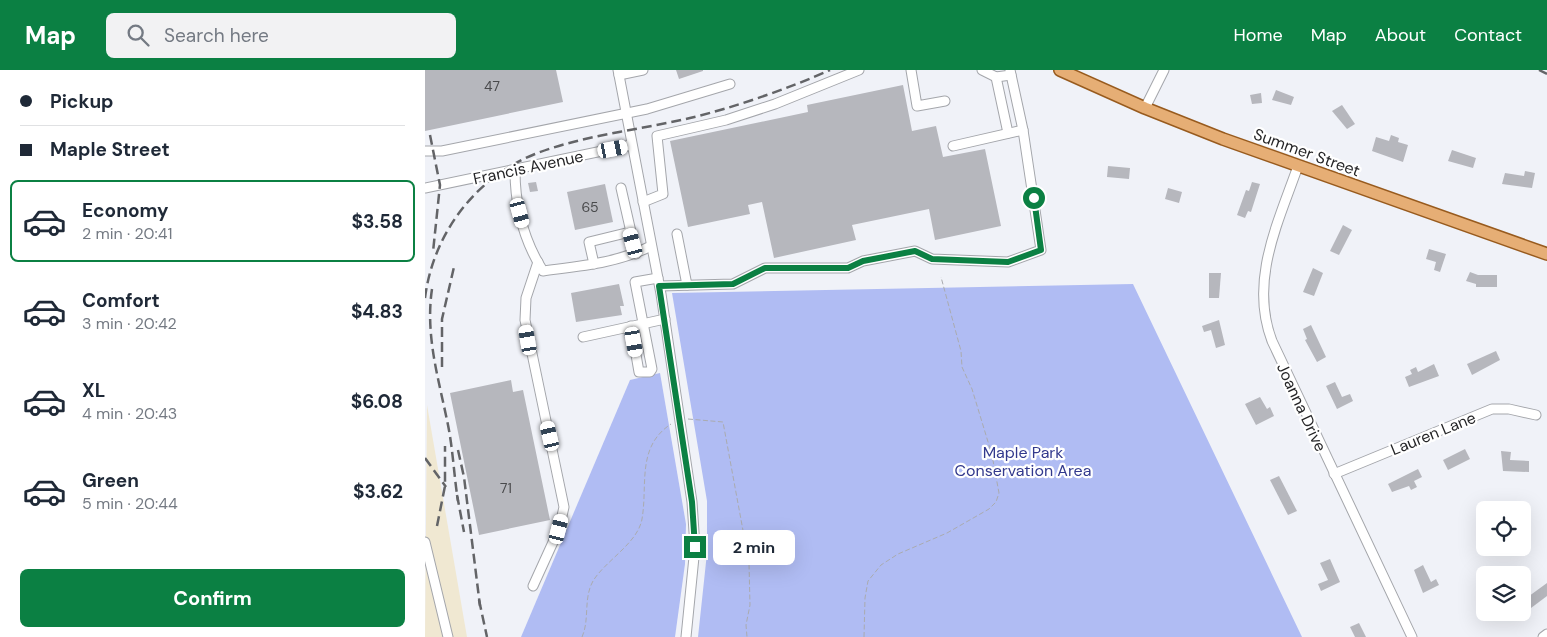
<!DOCTYPE html>
<meta charset="utf-8">
<style>
:root{--surface:#fff;--page:#f2f2f3;--text:#1f2937;--muted:#747a83;--line:#e0e1e3;--accent:#0b8043}
body{margin:0;font-family:"DM Sans",sans-serif;background:var(--page);color:var(--text);height:100vh;display:flex;flex-direction:column;font-size:19px;white-space:nowrap}
*{box-sizing:border-box;margin:0}
p{font-size:16px;color:var(--muted)}
.icon{flex:none;width:28px;height:28px;fill:none;stroke:currentColor;stroke-width:2;stroke-linecap:round;stroke-linejoin:round}
.map{position:relative;flex:1;overflow:hidden}
.panel{display:flex;flex-direction:column;background:var(--surface);width:425px}
.panel>*{flex:none}
.banner{display:grid;align-content:center;height:110px;padding:0 20px;background:var(--surface)}
.controls{position:absolute;left:1051px;top:431px;display:grid;gap:10px}
.controls a{display:grid;place-items:center;width:55px;height:55px;border-radius:8px;background:var(--surface);box-shadow:0 5px 20px #0002;font-size:25px}
.end{position:absolute;width:22px;height:22px;margin:-11px;border:6px solid #0b8043;background:#fff;box-shadow:0 0 0 2px #fff}
.from{border-radius:50%}
.bubble{position:absolute;height:35px;border-radius:8px;background:var(--surface);box-shadow:0 5px 20px #0002;font-size:16px;font-weight:700;line-height:35px;text-align:center}
.car{position:absolute;width:15px;height:30px;margin:-15px -8px;border-radius:6px;box-shadow:0 0 4px 1px #0007;background:linear-gradient(#fff 24%,#345 0 40%,#fff 0 76%,#345 0 86%,#fff 0)}
.banner b{display:flex;align-items:center;gap:18px;height:48px;font-size:19px}
.banner b+b{border-top:1px solid var(--line)}
.banner i{width:12px;height:12px;background:var(--text)}
ul{padding:0;list-style:none}
li{display:flex;align-items:center;gap:15px;height:82px;margin:0 10px 8px;padding:0 10px;border:2px solid transparent;border-radius:8px}
li div{flex:1}
li b{display:block;font-size:19px}
li em{font-style:normal;font-weight:700}
li.current{border-color:var(--accent)}
li>.icon{width:45px;height:45px;stroke-width:1.5}
.button{display:flex;gap:10px;margin-top:auto;padding:10px 20px}
.button a{flex:1;height:58px;border-radius:8px;background:var(--accent);color:#fff;font-size:20px;font-weight:700;line-height:58px;text-align:center}
header{display:flex;align-items:center;gap:30px;box-sizing:border-box;height:70px;padding:0 25px;background:var(--accent);color:#fff}
header strong{font-size:24px}
nav{display:flex;gap:28px;margin-inline-start:auto;font-size:18px}
.search{width:350px;height:45px;background:var(--page);display:flex;align-items:center;gap:12px;box-sizing:border-box;padding:0 18px;border-radius:8px;color:var(--muted);font-size:19px}
main{display:flex;flex:1;min-height:0}
.map>svg:first-child{display:block}
</style>
<header>
<strong>Map</strong>
<div class="search"><svg class="icon" aria-label="search" viewBox="0 0 24 24"><circle cx="10" cy="10" r="6"/><path d="M15 15l6 6"/></svg>Search here</div>
<nav><a>Home</a><a>Map</a><a>About</a><a>Contact</a></nav>
</header>
<main>
<section class="panel">
<div class="banner">
<b><i class="from"></i>Pickup</b>
<b><i></i>Maple Street</b>
</div>
<ul>
<li class="current"><svg class="icon" aria-label="car" viewBox="0 0 24 24"><path d="M5 17H2v-5l4-1 3-4h7l3 4 3 1v5h-3M9 17h6M6 11h13"/><circle cx="7" cy="17" r="2"/><circle cx="17" cy="17" r="2"/></svg><div><b>Economy</b><p>2 min · 20:41</p></div><em>$3.58</em></li>
<li><svg class="icon" aria-label="car" viewBox="0 0 24 24"><path d="M5 17H2v-5l4-1 3-4h7l3 4 3 1v5h-3M9 17h6M6 11h13"/><circle cx="7" cy="17" r="2"/><circle cx="17" cy="17" r="2"/></svg><div><b>Comfort</b><p>3 min · 20:42</p></div><em>$4.83</em></li>
<li><svg class="icon" aria-label="car" viewBox="0 0 24 24"><path d="M5 17H2v-5l4-1 3-4h7l3 4 3 1v5h-3M9 17h6M6 11h13"/><circle cx="7" cy="17" r="2"/><circle cx="17" cy="17" r="2"/></svg><div><b>XL</b><p>4 min · 20:43</p></div><em>$6.08</em></li>
<li><svg class="icon" aria-label="car" viewBox="0 0 24 24"><path d="M5 17H2v-5l4-1 3-4h7l3 4 3 1v5h-3M9 17h6M6 11h13"/><circle cx="7" cy="17" r="2"/><circle cx="17" cy="17" r="2"/></svg><div><b>Green</b><p>5 min · 20:44</p></div><em>$3.62</em></li>
</ul>
<div class="button"><a>Confirm</a></div>
</section>
<div class="map">
<svg width="1122" height="567" viewBox="0 0 1122 567">
<rect width="100%" height="100%" fill="#f0f2f8"/>
<polygon fill="#f0e8d2" points="2,335 42,567 0,567"/>
<g fill="#b0bcf3">
<polygon points="708,214 877,567 273,567 282,483 282,431 247,223"/>
<polygon points="235,303 261,454 260,494 250,567 96,567 205,310"/>
</g>
<g fill="#b6b7bd">
<polygon points="0,0 131,0 138,32 0,61"/>
<polygon points="251,0 278,0 278,1 254,9"/>
<polygon points="478,15 487,61 511,56 518,87 560,79 576,156 510,170 504,139 427,155 431,170 349,188 337,132 323,135 325,144 263,157 245,71 383,42 382,35"/>
<polygon points="851,20 869,27 866,35 847,30"/>
<polygon points="836,23 837,33 827,34 825,25"/>
<polygon points="917,35 930,54 922,59 907,41"/>
<polygon points="966,65 974,68 973,72 983,75 978,92 947,81 951,67 964,71"/>
<polygon points="1027,80 1051,88 1048,98 1023,91"/>
<polygon points="683,96 705,98 704,109 682,107"/>
<polygon points="1100,101 1110,103 1107,118 1077,114 1080,103 1099,106"/>
<polygon points="111,112 113,121 105,122 103,113"/>
<polygon points="827,112 835,114 826,142 823,141 820,148 812,145 821,120 824,121"/>
<polygon points="180,114 188,152 150,160 142,122"/>
<polygon points="743,118 757,122 754,133 740,129"/>
<polygon points="918,155 927,160 914,185 905,181"/>
<polygon points="1004,179 1021,184 1015,202 1009,200 1011,192 1001,189"/>
<polygon points="888,198 898,203 889,226 878,222"/>
<polygon points="1045,202 1053,205 1072,205 1072,217 1051,217 1051,214 1041,211"/>
<polygon points="784,203 796,203 794,228 784,228"/>
<polygon points="194,214 199,236 195,236 197,245 151,252 146,223"/>
<polygon points="794,250 800,275 791,278 786,260 779,262 777,256"/>
<polygon points="886,255 901,287 892,292 880,270 882,269 878,259"/>
<polygon points="1071,281 1075,290 1047,305 1042,294"/>
<polygon points="1009,294 1014,306 984,317 980,307 987,304 985,300 991,297 993,302"/>
<polygon points="86,310 88,322 98,320 125,450 54,465 25,323"/>
<polygon points="910,312 917,327 925,324 928,331 912,339 901,316"/>
<polygon points="835,327 842,339 845,337 849,346 831,355 820,334"/>
<polygon points="1040,379 1045,389 1023,400 1018,390"/>
<polygon points="1076,381 1086,382 1085,390 1104,391 1104,402 1078,401"/>
<polygon points="993,399 997,407 989,411 992,417 986,420 984,416 967,422 963,414"/>
<polygon points="854,406 872,441 863,445 845,410"/>
<polygon points="905,489 915,512 896,521 893,514 903,510 895,493"/>
<polygon points="998,495 1006,512 1011,509 1014,515 998,523 989,500"/>
<polygon points="1122,513 1122,526 1106,538 1100,529"/>
<polygon points="934,553 941,567 930,567 925,557"/>
</g>
<g fill="none" stroke-linecap="round" stroke-linejoin="round">
<g stroke="#a4a6ab" stroke-width="11">
<g id="minor">
<polyline points="193,0 236,224 267,432 270,477 261,567"/>
<polyline points="486,0 492,36 520,31"/>
<polyline points="557,0 571,7 586,5"/>
<polyline points="194,5 218,0"/>
<polyline points="571,7 583,63"/>
<polyline points="720,38 739,0"/>
<polyline points="528,76 598,60"/>
<polyline points="0,81 17,81 222,39 305,14"/>
<path d="M873 96C853 153 824 211 847 271L987 567"/>
<path d="M90 100C90 135 99 171 118 201 155 196 193 193 226 176"/>
<polyline points="0,118 206,75"/>
<polyline points="196,118 211,184"/>
<polyline points="218,132 238,124 232,66 301,50 350,34 434,0"/>
<polyline points="252,164 262,215"/>
<polyline points="169,194 164,172 205,162"/>
<polyline points="235,216 308,214 340,198 423,198 438,191 490,181 507,189 583,192 616,180 598,60 585,0"/>
<polyline points="206,256 214,302 225,302 227,299 210,212 233,208"/>
<polyline points="158,267 240,249"/>
<polyline points="909,404 1067,339 1084,339 1111,345"/>
<polyline points="0,472 23,567"/>
<polyline points="108,516 134,459 139,437 100,250 101,228 113,192"/>
<polyline points="1118,567 1122,564"/>
</g>
</g>
<g stroke="#985b1e" stroke-width="14">
<polyline id="major" points="635,0 720,38 798,69 1122,184"/>
</g>
<g stroke="#aaabaf" stroke-width="1" stroke-dasharray="5 2.5" stroke-linecap="butt">
<polyline points="263,349 298,352 324,493 325,535 321,555 322,567"/>
<path d="M157 567C165 549 158 529 168 511 180 491 213 473 217 449 223 415 211 377 246 354"/>
<polyline points="439,567 440,528 443,511 456,495 473,484 522,463 564,439 571,432 574,423 567,385 547,319 537,297 536,281 516,207"/>
</g>
<use href="#minor" stroke="#fff" stroke-width="9"/>
<use href="#major" stroke="#e6ae75" stroke-width="11"/>
<g stroke="#636467" stroke-width="2.5" stroke-dasharray="10 5" stroke-linecap="butt">
<polyline points="1114,0 1122,4"/>
<polyline points="5,65 15,115 8,182"/>
<path d="M7 219C0 266 14 310 23 355 28 380 29 406 33 431"/>
<path d="M0 228C8 164 50 108 110 84 159 65 214 60 265 48 308 38 365 18 405 0"/>
<polyline points="17,297 17,249 29,197"/>
<polyline points="33,380 39,407 55,536"/>
<polyline points="0,388 21,417"/>
<polyline points="32,425 39,462"/>
<polyline points="12,456 20,416 20,376"/>
<polyline points="54,530 62,567"/>
</g>
</g>
<g fill="none" stroke-linecap="round" stroke-linejoin="round">
<polyline stroke="#0b8043" stroke-width="6" points="270,477 267,432 234,216 308,214 340,198 423,198 438,191 490,181 507,189 583,192 616,180 609,128"/>
</g>
<g text-anchor="middle" stroke-width="4.5" stroke-linejoin="round" paint-order="stroke">
<g font-size="14" fill="#494a4c">
<text x="67" y="21">47</text>
<text x="165" y="142">65</text>
<text x="81" y="423">71</text>
</g>
<g font-size="16" fill="#252527" stroke="#fff">
<text transform="translate(882 82) rotate(20)" y="6">Summer Street</text>
<text transform="translate(103 97) rotate(-12)" y="6">Francis Avenue</text>
<text transform="translate(877 337) rotate(65)" y="6">Joanna Drive</text>
<text transform="translate(1008 363) rotate(-22)" y="6">Lauren Lane</text>
</g>
<g font-size="16" fill="#32398d" stroke="#fff">
<text x="598" y="388">Maple Park<tspan x="598" dy="18">Conservation Area</tspan></text>
</g>
</g>
</svg>
<div class="controls">
<a><svg class="icon" aria-label="locate" viewBox="0 0 24 24"><circle cx="12" cy="12" r="6"/><path d="M12 2v4M12 18v4M2 12h4M18 12h4"/></svg></a>
<a><svg class="icon" aria-label="layers" viewBox="0 0 24 24"><path d="M12 4l9 5-9 5-9-5zM3 14l9 5 9-5"/></svg></a>
</div>
<i class="end from" style="left:609px;top:128px"></i>
<i class="end" style="left:270px;top:477px"></i>
<div class="bubble" style="left:288px;top:460px;width:82px">2 min</div>
<i class="car" style="left:188px;top:79px;rotate:79deg"></i>
<i class="car" style="left:95px;top:143px;rotate:165deg"></i>
<i class="car" style="left:208px;top:173px;rotate:345deg"></i>
<i class="car" style="left:103px;top:270px;rotate:350deg"></i>
<i class="car" style="left:209px;top:272px;rotate:170deg"></i>
<i class="car" style="left:125px;top:366px;rotate:347deg"></i>
<i class="car" style="left:134px;top:459px;rotate:14deg"></i>
</div>
</main>
